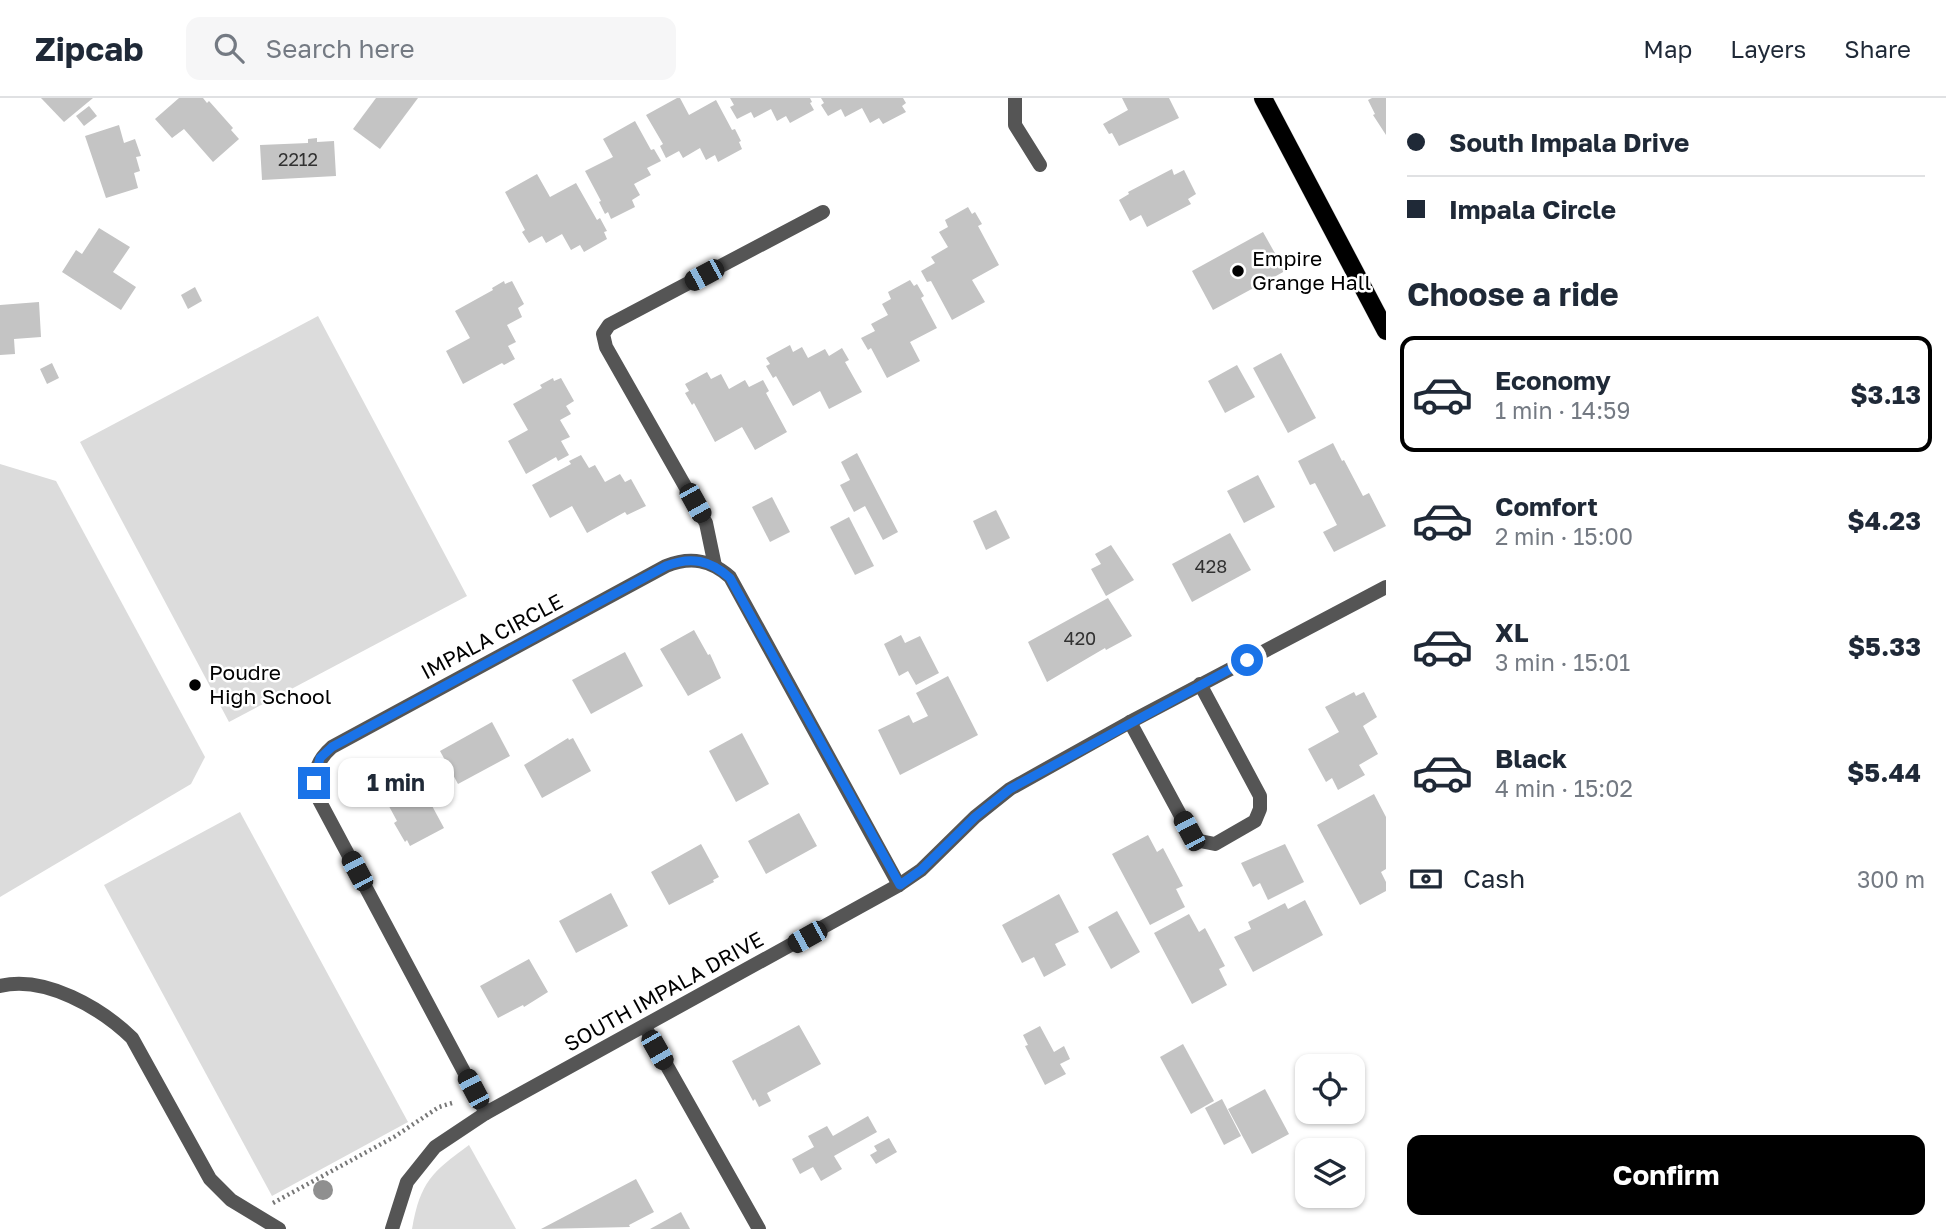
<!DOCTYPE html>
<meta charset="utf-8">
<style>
:root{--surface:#fff;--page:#f6f6f7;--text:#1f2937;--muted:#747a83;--line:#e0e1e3;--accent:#000}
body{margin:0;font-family:"Golos Text",sans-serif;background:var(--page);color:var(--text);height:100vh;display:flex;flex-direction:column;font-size:26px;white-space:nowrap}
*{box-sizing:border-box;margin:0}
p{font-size:23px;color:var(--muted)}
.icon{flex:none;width:38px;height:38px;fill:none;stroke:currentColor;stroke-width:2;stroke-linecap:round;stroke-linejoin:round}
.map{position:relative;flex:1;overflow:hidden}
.panel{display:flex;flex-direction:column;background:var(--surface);width:560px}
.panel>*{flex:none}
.top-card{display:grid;align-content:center;height:154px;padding:0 21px;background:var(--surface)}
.buttons{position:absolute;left:1295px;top:956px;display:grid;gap:14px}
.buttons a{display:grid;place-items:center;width:70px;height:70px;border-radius:14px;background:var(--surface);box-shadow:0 2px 5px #0004;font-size:35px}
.end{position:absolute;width:32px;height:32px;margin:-16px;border:9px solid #1a73e8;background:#fff;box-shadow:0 0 0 4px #fff}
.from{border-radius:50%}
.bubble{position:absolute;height:49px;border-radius:14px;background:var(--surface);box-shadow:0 2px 5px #0004;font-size:23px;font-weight:700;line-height:49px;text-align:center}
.car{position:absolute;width:21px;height:42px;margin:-21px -10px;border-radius:9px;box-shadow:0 0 5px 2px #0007;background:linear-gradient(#222 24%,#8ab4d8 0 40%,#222 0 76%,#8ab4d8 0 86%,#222 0)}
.top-card b{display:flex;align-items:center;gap:24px;height:66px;font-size:26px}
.top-card b+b{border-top:2px solid var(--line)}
.top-card i{width:18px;height:18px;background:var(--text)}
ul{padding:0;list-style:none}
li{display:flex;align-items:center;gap:21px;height:116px;margin:0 14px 10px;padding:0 7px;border:4px solid transparent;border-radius:14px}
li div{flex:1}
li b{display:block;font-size:26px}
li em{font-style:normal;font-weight:700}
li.active{border-color:var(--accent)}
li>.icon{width:63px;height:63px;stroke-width:1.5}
h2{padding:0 21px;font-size:32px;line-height:84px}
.pay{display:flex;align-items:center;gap:18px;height:77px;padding:0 21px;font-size:26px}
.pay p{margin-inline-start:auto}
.action{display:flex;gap:14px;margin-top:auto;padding:14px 21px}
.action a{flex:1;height:80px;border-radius:14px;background:var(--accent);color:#fff;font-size:28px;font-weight:700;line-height:80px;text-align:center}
header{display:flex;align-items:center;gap:42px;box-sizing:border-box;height:98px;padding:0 35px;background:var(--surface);border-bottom:2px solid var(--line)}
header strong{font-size:33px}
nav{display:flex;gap:38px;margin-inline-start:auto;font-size:24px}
.search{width:490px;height:63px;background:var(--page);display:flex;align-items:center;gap:18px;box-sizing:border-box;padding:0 24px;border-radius:14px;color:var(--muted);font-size:26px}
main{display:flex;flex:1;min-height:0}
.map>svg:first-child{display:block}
</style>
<header>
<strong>Zipcab</strong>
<div class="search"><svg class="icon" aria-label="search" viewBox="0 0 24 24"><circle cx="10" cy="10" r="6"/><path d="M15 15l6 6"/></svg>Search here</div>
<nav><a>Map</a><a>Layers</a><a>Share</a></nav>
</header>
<main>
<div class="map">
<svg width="1386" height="1131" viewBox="0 0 1386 1131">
<rect width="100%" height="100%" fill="#fff"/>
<g fill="#dcdcdc">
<polygon points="318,218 467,498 229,624 80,344"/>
<polygon points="0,366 56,383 205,659 191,686 0,799"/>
<polygon points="240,714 408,1024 272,1098 104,787"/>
<path d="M469 1047 516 1131H412C420 1084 432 1074 469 1047Z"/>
</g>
<g fill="#c4c4c4">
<polygon points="41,0 93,0 64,24"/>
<polygon points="179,0 203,0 207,5 209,3 233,30 231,32 239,41 213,64 184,31 172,40 155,21"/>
<polygon points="376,0 418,0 380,51 353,31"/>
<polygon points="677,0 680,0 689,17 716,2 732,32 735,31 741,43 739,44 742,51 718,64 715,57 706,62 700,50 683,60 679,53 666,60 660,48 663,46 646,17"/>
<polygon points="730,0 810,0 812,4 810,5 814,12 790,25 786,18 777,23 771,11 754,20 751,14 737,21 730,9 734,7"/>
<polygon points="821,0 903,0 906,5 902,8 906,14 883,26 879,20 870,25 862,10 845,19 841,11 828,18 821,7 824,5"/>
<polygon points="1122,0 1169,0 1179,20 1119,48 1112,35 1109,36 1103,26 1128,12"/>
<polygon points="1372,0 1386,0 1386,37 1373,17 1375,16 1368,2"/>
<polygon points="89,8 97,18 84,28 76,18"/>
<polygon points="635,23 651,52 654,51 661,63 647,70 651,77 634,86 640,97 632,102 635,109 611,121 608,114 605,116 599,104 601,103 585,73 613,59 603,41"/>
<polygon points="119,27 124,45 135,41 141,58 136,59 140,73 134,75 138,90 106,100 85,38"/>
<polygon points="317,40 317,44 334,43 336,78 262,82 260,47 308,45 308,41"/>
<polygon points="1172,71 1174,77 1184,72 1196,96 1188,101 1191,106 1147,129 1141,117 1130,123 1119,102 1129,96 1128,94"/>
<polygon points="537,76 550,99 576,85 597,122 600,120 607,133 604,134 607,141 584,154 580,147 571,152 562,136 546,145 542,138 529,145 522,134 525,132 505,94"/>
<polygon points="968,109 972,116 975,114 982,126 978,128 999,167 972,182 985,204 952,222 931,183 927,184 921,173 935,165 931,159 948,149 939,134 948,129 945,122"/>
<polygon points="99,130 130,149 113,174 136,189 121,212 62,174 76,152 82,156"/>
<polygon points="1263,134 1285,173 1213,212 1192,173"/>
<polygon points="910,182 914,188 917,186 924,198 921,200 937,230 910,244 920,263 887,280 871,250 868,252 861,240 875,233 871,226 888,217 882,206 891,201 888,194"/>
<polygon points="504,183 505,186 512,183 524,206 518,210 522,219 507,227 516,244 508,248 515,261 504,267 502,265 463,286 446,253 470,240 455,213 493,192 492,190"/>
<polygon points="195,189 202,203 188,211 181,197"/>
<polygon points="39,204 41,239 14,241 15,256 0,257 0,207"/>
<polygon points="790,247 793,254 802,249 808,260 825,251 829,258 842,250 849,262 845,264 862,294 829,311 820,293 793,308 776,278 773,280 766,268 770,266 766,260"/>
<polygon points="1281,255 1316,320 1288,335 1253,270"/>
<polygon points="52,265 59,280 47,286 40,271"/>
<polygon points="1237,267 1255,299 1225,315 1208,283"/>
<polygon points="707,274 711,281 721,276 729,291 745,282 749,289 763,282 769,293 766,295 787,334 755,352 742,329 715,344 694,305 692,307 685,295 689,293 685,286"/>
<polygon points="553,280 554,283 561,280 574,303 566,308 571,316 560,322 570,339 561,343 569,357 558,363 556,359 526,376 508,343 528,332 513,306 542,290 540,287"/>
<polygon points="1333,345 1342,363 1344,362 1363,398 1369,395 1386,428 1334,454 1323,434 1337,427 1315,385 1310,387 1298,363"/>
<polygon points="857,355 898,434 883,442 865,408 854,414 840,387 850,382 841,364"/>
<polygon points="581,357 589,370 595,367 605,384 620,376 625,384 631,381 646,408 627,417 625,414 587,435 572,408 550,420 532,387 571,366 569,363"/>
<polygon points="1258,377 1275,409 1244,425 1227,393"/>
<polygon points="772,399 790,434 770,444 752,409"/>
<polygon points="996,412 1010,440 986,452 973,423"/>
<polygon points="849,419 874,468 855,477 830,429"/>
<polygon points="1230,435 1251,472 1192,504 1172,466"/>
<polygon points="1111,447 1134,482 1106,498 1091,471 1101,466 1095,456"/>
<polygon points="1108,500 1132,538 1106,552 1105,550 1047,584 1028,544"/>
<polygon points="694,532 708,557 710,556 721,580 688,598 660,551"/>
<polygon points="901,537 905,545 920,538 939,575 916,587 908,573 899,578 884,546"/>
<polygon points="625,554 643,588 591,616 572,582"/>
<polygon points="948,578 978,637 900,677 878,632 909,617 913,625 928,618 916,595"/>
<polygon points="1354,594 1356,598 1364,594 1377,619 1363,628 1378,656 1359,667 1365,677 1338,692 1332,680 1326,684 1308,651 1339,634 1325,609"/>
<polygon points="492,624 510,658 458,686 440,653"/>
<polygon points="742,635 769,686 736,704 709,653"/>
<polygon points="568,640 569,642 573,640 591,673 542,700 524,667"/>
<polygon points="417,680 444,730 410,748 407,742 405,744 394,725 397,723 384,699"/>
<polygon points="1374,696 1386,719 1386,771 1381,774 1386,784 1386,793 1360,807 1317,727"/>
<polygon points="799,715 817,748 766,776 748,743"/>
<polygon points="1148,737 1157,754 1163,750 1183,788 1176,791 1185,809 1150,827 1112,756"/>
<polygon points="701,746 719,779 713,782 714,784 669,807 651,774"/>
<polygon points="1285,746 1304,784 1268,802 1260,785 1253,789 1241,765"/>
<polygon points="611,795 628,828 576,855 559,823"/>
<polygon points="1059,796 1079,834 1055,846 1066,867 1044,879 1034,859 1022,865 1002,827"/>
<polygon points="1305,802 1323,837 1253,874 1234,839 1251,831 1248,824 1285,805 1288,811"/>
<polygon points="1117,813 1140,854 1111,871 1088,829"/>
<polygon points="1189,816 1199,834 1205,830 1225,868 1219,871 1227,887 1192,906 1154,835"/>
<polygon points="529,861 548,894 524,909 523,907 498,920 480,888"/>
<polygon points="799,927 821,966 767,995 771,1003 759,1009 755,1001 753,1003 732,963"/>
<polygon points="1040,928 1054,954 1064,948 1070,961 1060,966 1066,976 1045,987 1025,948 1028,947 1023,937"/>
<polygon points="1183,946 1214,1003 1191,1016 1160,959"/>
<polygon points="1265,991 1289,1036 1252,1056 1228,1011"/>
<polygon points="1222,1001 1241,1038 1224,1047 1205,1010"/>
<polygon points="868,1018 877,1034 834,1058 842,1071 821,1083 813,1069 800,1076 792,1061 814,1049 808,1038 827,1028 833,1038"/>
<polygon points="889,1040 897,1054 876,1066 870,1057 877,1053 874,1048"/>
<polygon points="636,1081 654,1114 629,1127 630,1129 541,1131"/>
<polygon points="681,1114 690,1131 650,1131"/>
</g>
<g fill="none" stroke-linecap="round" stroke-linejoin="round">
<g stroke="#dbdbdb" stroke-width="19">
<polyline id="primary" points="1263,0 1386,233"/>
</g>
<polyline stroke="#777" stroke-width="4.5" stroke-dasharray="2 3.5" stroke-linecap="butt" points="273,1105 394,1039 439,1009 452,1005"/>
<g stroke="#555" stroke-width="14">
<polyline points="1015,0 1015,27 1040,67"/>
<polyline points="715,468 706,425 606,249 603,236 609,227 823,114"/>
<polyline points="1130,624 1189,733 1200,743 1215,746 1255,723 1260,711 1260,698 1200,586"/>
<path d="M0 888C45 877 101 910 132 940L210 1081 231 1102 279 1131"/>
</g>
<g stroke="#555" stroke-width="14">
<polyline points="645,929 759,1131"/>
<path d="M486 1015 318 700C312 678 315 664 332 649L666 468C691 458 711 462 730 479L899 787"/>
<polyline points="392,1131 407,1084 435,1049 486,1015 899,787 921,772 975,719 1010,691 1130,624 1386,489"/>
</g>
<use href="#primary" stroke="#000" stroke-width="18"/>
</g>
<circle fill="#8f8f8f" cx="323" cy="1092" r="10"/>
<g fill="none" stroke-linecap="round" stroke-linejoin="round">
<path stroke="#1a73e8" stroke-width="9" d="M314 685 320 660 332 649 666 468C691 458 710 462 730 480L900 787 921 772 975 719 1010 691 1247 562"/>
</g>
<g fill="#000" stroke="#fff" stroke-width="2.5">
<circle cx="1238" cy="173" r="7"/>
<circle cx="195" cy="587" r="7"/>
</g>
<g text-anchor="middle" stroke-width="5" stroke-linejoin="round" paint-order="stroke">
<g font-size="18" fill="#313131">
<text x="298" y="68">2212</text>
<text x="1211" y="475">428</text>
<text x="1080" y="547">420</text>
</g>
<g font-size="21" fill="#000" stroke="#fff" text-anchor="start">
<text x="1252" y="168">Empire<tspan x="1252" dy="24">Grange Hall</tspan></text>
<text x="209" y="582">Poudre<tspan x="209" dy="24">High School</tspan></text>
</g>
<g font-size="21" fill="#000" stroke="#fff">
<text transform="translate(492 539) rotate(-28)" y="7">IMPALA CIRCLE</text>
<text transform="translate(664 894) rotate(-29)" y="7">SOUTH IMPALA DRIVE</text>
</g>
</g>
</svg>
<div class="buttons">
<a><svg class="icon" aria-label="locate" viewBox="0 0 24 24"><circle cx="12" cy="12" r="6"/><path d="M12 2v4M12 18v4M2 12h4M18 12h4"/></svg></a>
<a><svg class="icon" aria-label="layers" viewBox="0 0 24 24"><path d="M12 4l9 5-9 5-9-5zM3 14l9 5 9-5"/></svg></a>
</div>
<i class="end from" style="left:1247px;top:562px"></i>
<i class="end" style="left:314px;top:685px"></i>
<div class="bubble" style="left:338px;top:660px;width:116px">1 min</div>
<i class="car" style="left:704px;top:177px;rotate:242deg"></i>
<i class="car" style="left:695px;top:405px;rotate:151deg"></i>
<i class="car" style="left:1189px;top:733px;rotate:332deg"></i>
<i class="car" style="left:357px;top:773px;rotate:332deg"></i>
<i class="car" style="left:807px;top:839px;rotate:241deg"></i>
<i class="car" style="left:657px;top:952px;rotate:150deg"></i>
<i class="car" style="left:473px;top:991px;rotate:332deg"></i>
</div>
<section class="panel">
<div class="top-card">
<b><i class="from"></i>South Impala Drive</b>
<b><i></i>Impala Circle</b>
</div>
<h2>Choose a ride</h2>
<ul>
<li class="active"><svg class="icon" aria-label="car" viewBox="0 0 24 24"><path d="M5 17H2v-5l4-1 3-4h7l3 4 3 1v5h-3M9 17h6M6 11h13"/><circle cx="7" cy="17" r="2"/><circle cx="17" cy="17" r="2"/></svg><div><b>Economy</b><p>1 min · 14:59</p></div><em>$3.13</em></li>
<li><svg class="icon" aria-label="car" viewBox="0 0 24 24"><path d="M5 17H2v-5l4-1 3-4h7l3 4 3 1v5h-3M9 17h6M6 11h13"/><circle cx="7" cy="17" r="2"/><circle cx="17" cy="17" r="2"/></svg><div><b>Comfort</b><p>2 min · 15:00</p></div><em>$4.23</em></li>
<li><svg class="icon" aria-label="car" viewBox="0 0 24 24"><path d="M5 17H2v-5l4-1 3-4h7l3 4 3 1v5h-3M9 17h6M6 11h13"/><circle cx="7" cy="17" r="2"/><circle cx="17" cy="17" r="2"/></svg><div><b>XL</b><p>3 min · 15:01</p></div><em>$5.33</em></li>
<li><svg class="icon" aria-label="car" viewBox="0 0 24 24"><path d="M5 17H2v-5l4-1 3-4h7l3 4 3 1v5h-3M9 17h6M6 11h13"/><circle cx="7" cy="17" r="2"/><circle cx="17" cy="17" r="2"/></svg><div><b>Black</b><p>4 min · 15:02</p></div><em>$5.44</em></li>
</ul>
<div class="pay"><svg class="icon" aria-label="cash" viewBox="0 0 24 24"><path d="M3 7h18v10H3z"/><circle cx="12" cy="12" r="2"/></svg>Cash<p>300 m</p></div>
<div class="action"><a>Confirm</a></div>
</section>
</main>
